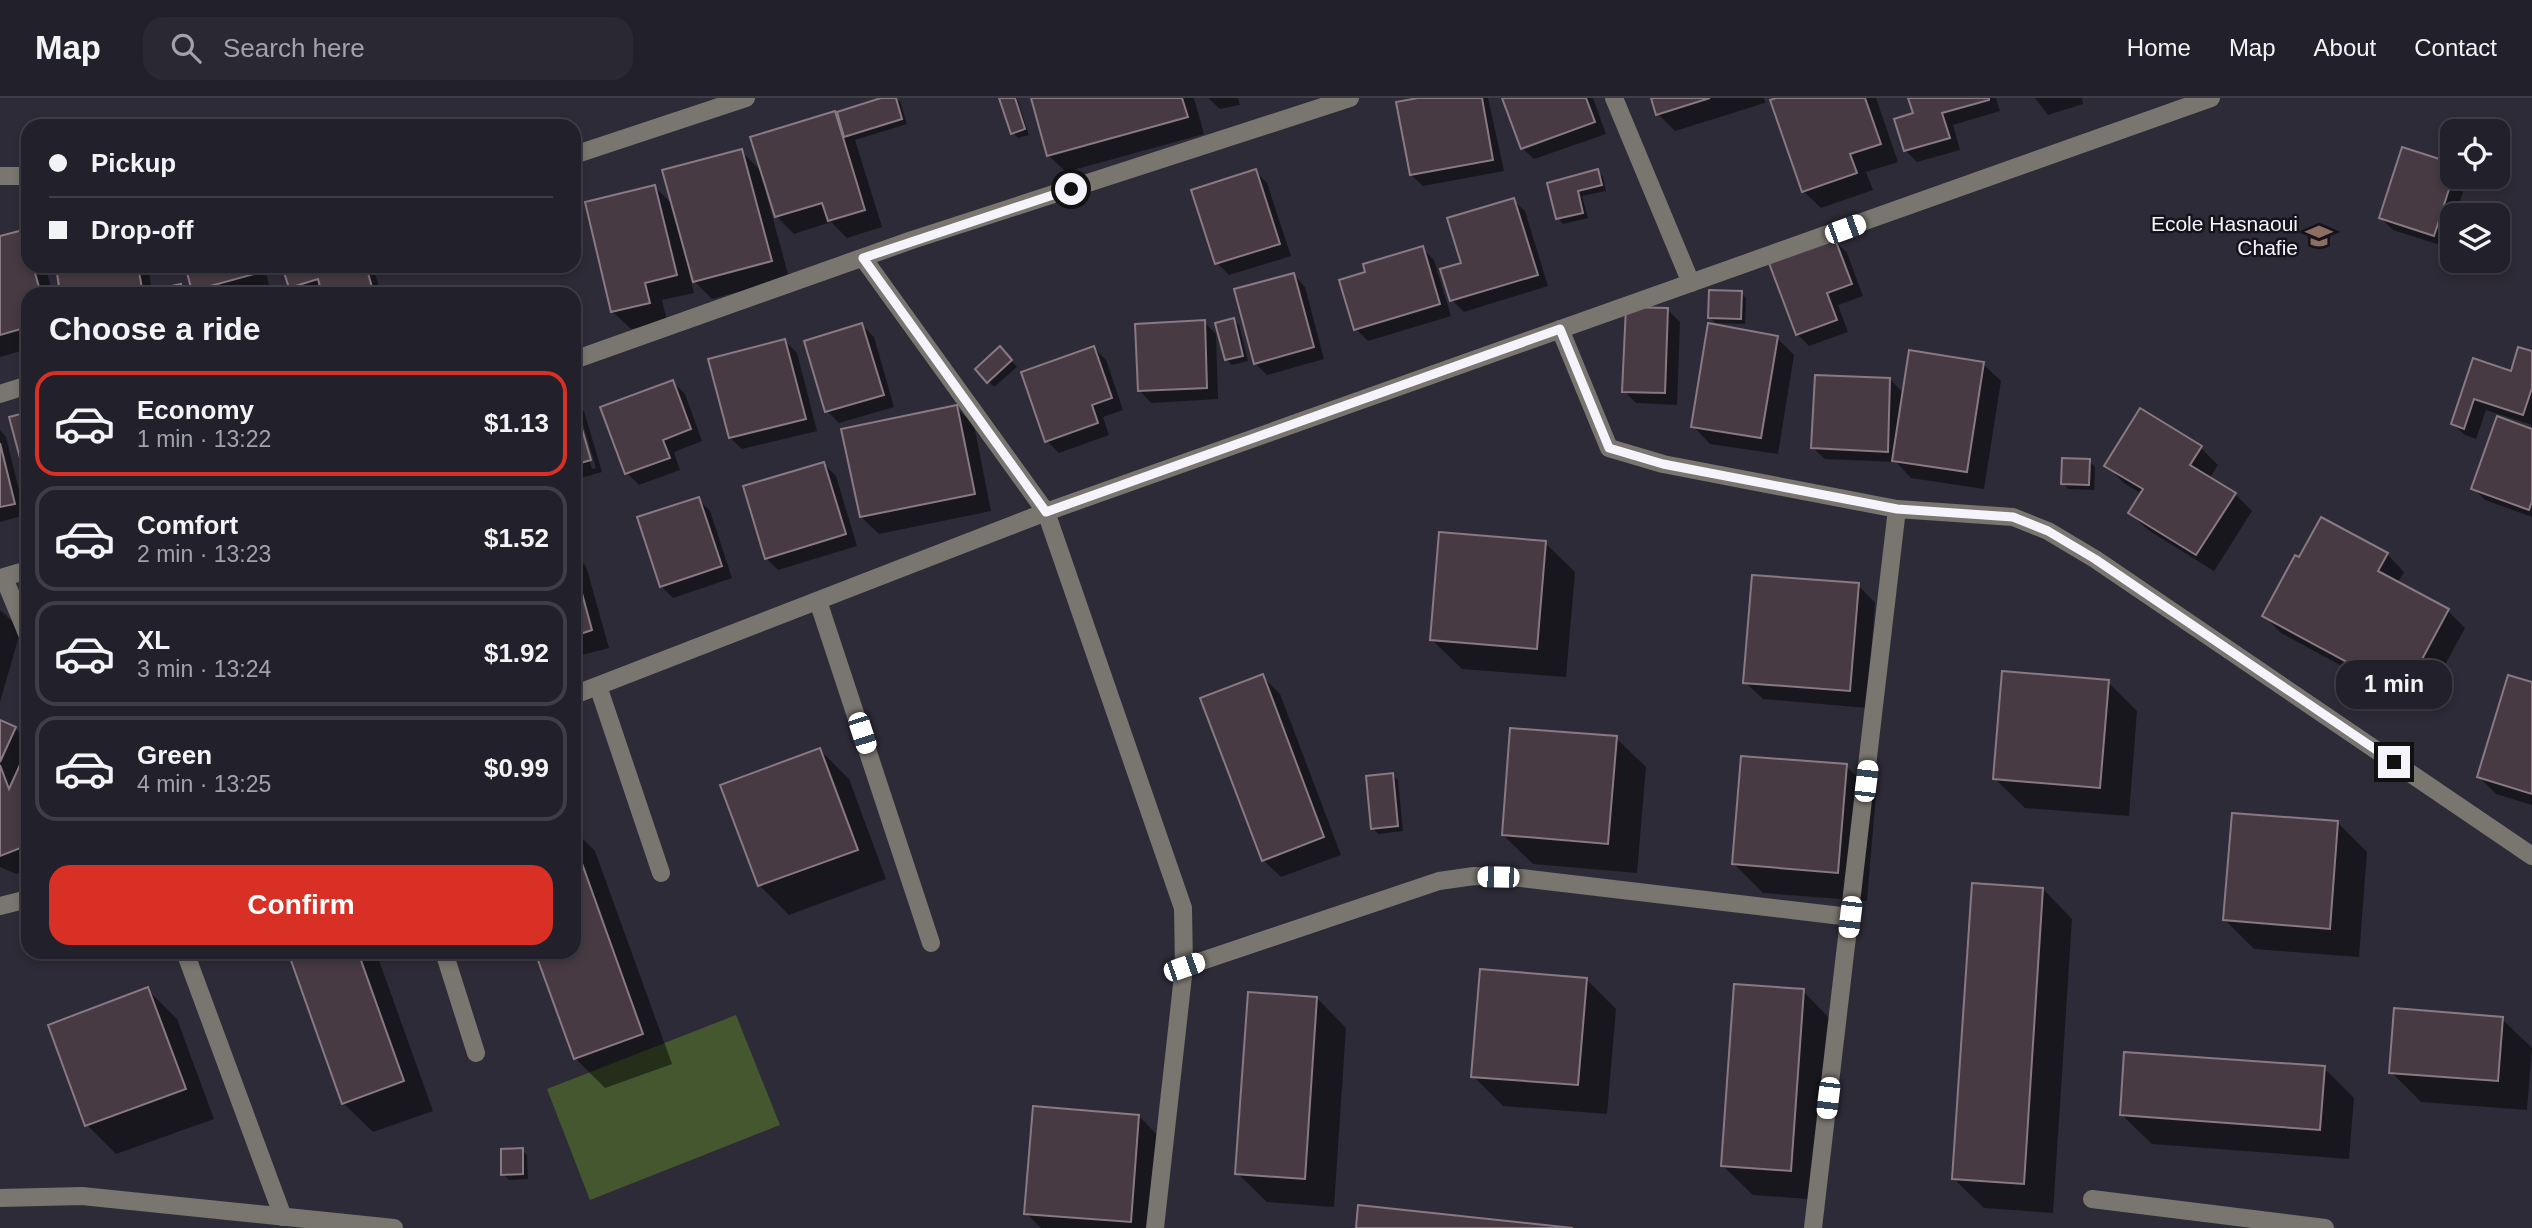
<!DOCTYPE html>
<meta charset="utf-8">
<style>
:root{--surface:#22202a;--page:#2a2832;--text:#f1f3f6;--muted:#a2a3a8;--line:#3f3e47;--accent:#d93025}
body{margin:0;font-family:Arial,sans-serif;background:var(--page);color:var(--text);height:100vh;display:flex;flex-direction:column;font-size:26px;white-space:nowrap}
*{box-sizing:border-box;margin:0}
p{font-size:23px;color:var(--muted)}
.icon{flex:none;width:38px;height:38px;fill:none;stroke:currentColor;stroke-width:2;stroke-linecap:round;stroke-linejoin:round}
.map{position:relative;flex:1;overflow:hidden}
.details{position:absolute;left:21px;top:189px;width:560px;height:672px;display:flex;flex-direction:column;background:var(--surface);border-radius:21px;box-shadow:0 4px 10px #0003,0 0 0 2px var(--line)}
.details>*{flex:none}
.hud{position:absolute;left:21px;top:21px;width:560px;height:154px;border-radius:21px;box-shadow:0 4px 10px #0003,0 0 0 2px var(--line);display:grid;align-content:center;height:154px;padding:0 28px;background:var(--surface)}
.fabs{position:absolute;left:2440px;top:21px;display:grid;gap:14px}
.fabs a{display:grid;place-items:center;width:70px;height:70px;border-radius:14px;background:var(--surface);box-shadow:0 4px 10px #0003,0 0 0 2px var(--line);font-size:35px}
.end{position:absolute;width:32px;height:32px;margin:-16px;border:9px solid #f5f3fc;background:#111;box-shadow:0 0 0 4px #111}
.from{border-radius:50%}
.bubble{position:absolute;height:49px;border-radius:21px;background:var(--surface);box-shadow:0 4px 10px #0003,0 0 0 2px var(--line);font-size:23px;font-weight:700;line-height:49px;text-align:center}
.car{position:absolute;width:21px;height:42px;margin:-21px -10px;border-radius:9px;box-shadow:0 0 5px 2px #0007;background:linear-gradient(#fff 24%,#345 0 40%,#fff 0 76%,#345 0 86%,#fff 0)}
.hud b{display:flex;align-items:center;gap:24px;height:66px;font-size:26px}
.hud b+b{border-top:2px solid var(--line)}
.hud i{width:18px;height:18px;background:var(--text)}
ul{padding:0;list-style:none}
li{display:flex;align-items:center;gap:21px;height:105px;margin:0 14px 10px;padding:0 14px;border:4px solid var(--line);border-radius:21px}
li div{flex:1}
li b{display:block;font-size:26px}
li em{font-style:normal;font-weight:700}
li.active{border-color:var(--accent)}
li>.icon{width:63px;height:63px;stroke-width:1.5}
h2{padding:0 28px;font-size:32px;line-height:84px}
.button{display:flex;gap:14px;margin-top:auto;padding:14px 28px}
.button a{flex:1;height:80px;border-radius:21px;background:var(--accent);color:#fff;font-size:28px;font-weight:700;line-height:80px;text-align:center}
header{display:flex;align-items:center;gap:42px;box-sizing:border-box;height:98px;padding:0 35px;background:var(--surface);border-bottom:2px solid var(--line)}
header strong{font-size:33px}
nav{display:flex;gap:38px;margin-inline-start:auto;font-size:24px}
.search{width:490px;height:63px;background:var(--page);display:flex;align-items:center;gap:18px;box-sizing:border-box;padding:0 24px;border-radius:21px;color:var(--muted);font-size:26px}
.map>svg:first-child{display:block}
</style>
<header>
<strong>Map</strong>
<div class="search"><svg class="icon" aria-label="search" viewBox="0 0 24 24"><circle cx="10" cy="10" r="6"/><path d="M15 15l6 6"/></svg>Search here</div>
<nav><a>Home</a><a>Map</a><a>About</a><a>Contact</a></nav>
</header>
<div class="map">
<svg width="2532" height="1130" viewBox="0 0 2532 1130">
<rect width="100%" height="100%" fill="#2e2b38"/>
<polygon fill="#44572f" points="736,917 780,1027 590,1102 547,991"/>
<g fill="#0007" fill-rule="evenodd">
<polygon points="887,0 900,3 907,26 855,42 882,129 847,140 831,124 794,136 776,118 769,94 766,95 789,180 712,201 695,184 692,173 689,174 694,195 662,202 667,223 631,231 613,214 587,105 655,89 674,108 741,53 762,74 834,15 841,21"/>
<polygon points="1001,0 1017,0 1029,37 1018,40 1013,35"/>
<polygon points="1032,0 1194,0 1204,36 1066,74 1048,57"/>
<polygon points="1208,0 1238,0 1240,7 1220,11"/>
<polygon points="1428,0 1488,0 1504,73 1423,88 1411,77"/>
<polygon points="1504,0 1593,0 1606,36 1534,61 1522,50"/>
<polygon points="1653,0 1764,0 1765,5 1675,33 1658,16"/>
<polygon points="1782,0 1876,0 1898,64 1866,74 1873,92 1821,110 1803,93"/>
<polygon points="1910,0 1996,0 2000,13 1953,27 1960,52 1917,64 1905,52 1915,17"/>
<polygon points="2035,0 2082,0 2083,6 2048,17"/>
<polygon points="1255,73 1267,85 1291,158 1229,177 1217,165"/>
<polygon points="1598,73 1603,79 1606,93 1582,98 1588,120 1563,126 1558,120 1549,86"/>
<polygon points="2452,79 2467,80 2456,117 2452,117 2446,149 2393,132 2381,120"/>
<polygon points="1513,102 1525,113 1548,188 1464,214 1452,202 1463,166"/>
<polygon points="22,134 28,139 28,168 45,168 53,196 28,196 28,251 0,259 0,140"/>
<polygon points="1835,143 1847,155 1863,198 1838,207 1848,234 1809,248 1797,236"/>
<polygon points="1422,150 1434,162 1451,218 1368,243 1356,231"/>
<polygon points="57,168 148,168 152,194 181,188 187,196 62,196"/>
<polygon points="187,168 264,168 269,187 235,196 197,196"/>
<polygon points="284,168 373,168 381,196 298,196 291,189"/>
<polygon points="1294,177 1305,189 1324,261 1267,277 1255,265"/>
<polygon points="1741,195 1746,200 1745,226 1716,225 1710,220"/>
<polygon points="1668,212 1680,224 1677,307 1636,305 1624,293"/>
<polygon points="1233,222 1239,227 1248,263 1232,267 1226,261"/>
<polygon points="1204,224 1216,236 1218,301 1151,305 1140,293"/>
<polygon points="862,227 874,239 894,309 839,325 827,313"/>
<polygon points="1777,240 1794,257 1778,356 1710,346 1693,328"/>
<polygon points="785,243 797,255 817,333 742,351 730,340"/>
<polygon points="1094,250 1106,262 1123,312 1103,319 1109,337 1059,355 1047,343"/>
<polygon points="1000,251 1017,269 994,289 977,271"/>
<polygon points="2532,255 2532,327 2486,312 2476,341 2465,337 2453,326 2475,262 2512,275"/>
<polygon points="1983,266 2001,283 1984,391 1911,380 1896,364 1825,361 1813,350 1890,281 1904,296"/>
<polygon points="673,284 685,296 702,343 674,354 680,372 639,387 627,375 603,310"/>
<path d="M574 303 584 313 602 374 574 382ZM575 313H579L596 370 592 371Z"/>
<polygon points="956,309 974,327 991,413 879,436 861,419"/>
<polygon points="0,332 6,339 25,417 0,424"/>
<polygon points="2532,332 2532,419 2485,402 2473,390"/>
<polygon points="2201,350 2218,367 2209,381 2235,396 2252,413 2214,473 2148,432 2130,415 2142,396 2124,385 2107,368"/>
<polygon points="2089,363 2095,369 2094,392 2068,391 2063,385"/>
<polygon points="824,366 836,378 857,448 778,472 766,460"/>
<polygon points="698,401 710,413 732,480 673,500 661,488"/>
<polygon points="1545,445 1575,474 1566,579 1462,571 1432,542"/>
<polygon points="574,456 586,468 609,550 574,559"/>
<polygon points="2387,456 2404,474 2397,486 2448,513 2465,530 2421,611 2281,535 2264,518"/>
<polygon points="1858,487 1875,505 1867,610 1763,601 1745,584"/>
<polygon points="0,512 21,531 0,604"/>
<polygon points="1262,578 1280,596 1341,757 1281,779 1263,762"/>
<polygon points="2108,584 2137,613 2129,718 2025,710 1995,681"/>
<polygon points="2532,586 2532,707 2496,696 2479,679"/>
<polygon points="0,624 15,630 28,644 28,771 16,776 0,769"/>
<polygon points="1616,640 1646,669 1637,775 1533,766 1503,737"/>
<polygon points="820,652 849,681 886,781 789,817 759,787"/>
<polygon points="1846,668 1876,697 1867,803 1763,795 1733,765"/>
<polygon points="1392,677 1398,682 1403,733 1378,736 1373,730"/>
<polygon points="2338,725 2367,754 2359,859 2254,851 2225,822"/>
<polygon points="574,732 595,753 672,966 605,990 575,960 537,854 574,854"/>
<polygon points="2043,791 2072,821 2053,1115 1984,1110 1954,1081"/>
<polygon points="290,854 376,854 433,1013 373,1034 343,1005"/>
<polygon points="1586,881 1616,911 1607,1016 1503,1008 1473,978"/>
<polygon points="148,892 177,921 214,1021 116,1056 87,1027"/>
<polygon points="1803,893 1832,923 1820,1102 1753,1097 1723,1068"/>
<polygon points="1317,900 1346,930 1334,1109 1267,1104 1237,1075"/>
<polygon points="2502,921 2532,950 2527,1012 2421,1004 2391,974"/>
<polygon points="2324,970 2354,1000 2349,1061 2152,1046 2122,1017"/>
<polygon points="1139,1018 1168,1048 1162,1130 1041,1130 1026,1115"/>
<polygon points="522,1052 527,1057 528,1081 509,1082 503,1076"/>
</g>
<g fill="#473a43" stroke="#887983" stroke-width="2">
<polygon points="881,0 896,0 902,21 844,39 837,14"/>
<polygon points="999,0 1015,0 1025,31 1011,36"/>
<polygon points="1031,0 1182,0 1188,19 1047,58"/>
<polygon points="1418,0 1482,0 1493,62 1410,77 1396,4"/>
<polygon points="1502,0 1586,0 1595,24 1521,51"/>
<polygon points="1651,0 1710,0 1656,17"/>
<polygon points="1776,0 1865,0 1881,46 1850,56 1857,75 1802,94 1770,2"/>
<polygon points="1908,0 1989,0 1989,2 1942,15 1950,40 1904,53 1894,21 1913,15"/>
<polygon points="835,13 865,112 828,123 822,105 775,119 750,39"/>
<polygon points="2402,49 2452,65 2453,79 2434,138 2379,120"/>
<polygon points="742,51 772,163 693,184 662,72"/>
<polygon points="1256,71 1280,146 1215,166 1191,92"/>
<polygon points="1598,71 1602,87 1578,93 1583,115 1556,121 1547,85"/>
<polygon points="655,87 677,177 645,185 650,205 611,214 585,104"/>
<polygon points="1514,100 1538,177 1450,203 1440,171 1461,165 1447,120"/>
<polygon points="23,132 28,150 28,168 33,168 41,196 28,196 28,229 0,237 0,138"/>
<polygon points="1835,141 1852,186 1827,195 1837,222 1796,237 1769,165"/>
<polygon points="1423,148 1440,206 1354,232 1339,182 1365,174 1363,166"/>
<polygon points="56,168 138,168 143,196 60,196"/>
<polygon points="185,168 256,168 258,175 192,193"/>
<polygon points="282,168 366,168 372,189 350,196 322,196 318,181 289,190"/>
<polygon points="1294,175 1314,249 1254,266 1234,191"/>
<polygon points="181,186 184,196 145,196 144,194"/>
<polygon points="1709,192 1742,193 1741,221 1708,220"/>
<polygon points="1626,209 1668,210 1665,295 1622,294"/>
<polygon points="1234,220 1243,258 1225,262 1215,225"/>
<polygon points="1205,222 1207,290 1138,293 1135,226"/>
<polygon points="862,225 884,297 825,314 804,243"/>
<polygon points="1708,225 1778,238 1761,340 1691,329"/>
<polygon points="785,241 806,321 729,340 708,261"/>
<polygon points="1000,248 1012,262 987,285 975,271"/>
<polygon points="1094,248 1112,300 1092,307 1098,325 1045,344 1021,274"/>
<polygon points="2518,249 2532,253 2532,290 2523,317 2474,301 2464,331 2451,326 2473,260 2511,273"/>
<polygon points="1909,252 1984,264 1967,374 1892,363"/>
<polygon points="1815,277 1890,280 1888,354 1811,350"/>
<polygon points="673,282 691,331 663,342 670,360 625,376 600,309"/>
<polygon points="574,303 591,362 574,367"/>
<polygon points="957,307 975,396 860,419 841,331"/>
<polygon points="2140,310 2202,348 2190,367 2236,395 2196,457 2128,415 2143,391 2104,368"/>
<polygon points="28,314 28,390 9,319"/>
<polygon points="2497,318 2532,331 2532,403 2529,412 2471,391"/>
<polygon points="0,345 15,406 0,409"/>
<polygon points="2062,360 2090,361 2089,387 2061,386"/>
<polygon points="824,364 846,436 765,461 743,388"/>
<polygon points="699,399 722,468 660,489 637,419"/>
<polygon points="2321,419 2388,455 2378,473 2449,511 2404,595 2262,518 2295,457 2299,459"/>
<polygon points="1439,434 1546,443 1537,551 1430,542"/>
<polygon points="574,466 592,532 574,538"/>
<polygon points="1752,477 1859,485 1850,593 1743,585"/>
<polygon points="2002,573 2109,582 2100,690 1993,681"/>
<polygon points="1263,576 1324,739 1262,763 1200,600"/>
<polygon points="2508,577 2532,584 2532,696 2477,679"/>
<polygon points="0,622 16,629 0,664"/>
<polygon points="1510,630 1617,638 1608,746 1502,737"/>
<polygon points="28,649 28,747 0,758 0,667 9,691"/>
<polygon points="820,650 858,752 758,788 720,687"/>
<polygon points="1741,658 1847,666 1838,775 1732,766"/>
<polygon points="1393,675 1398,728 1371,731 1366,678"/>
<polygon points="2232,715 2338,723 2330,831 2223,822"/>
<polygon points="574,743 643,936 574,961 535,854 574,854"/>
<polygon points="1972,785 2043,790 2024,1086 1952,1081"/>
<polygon points="288,854 358,854 404,983 342,1006"/>
<polygon points="1480,871 1587,880 1578,987 1471,979"/>
<polygon points="1734,886 1804,891 1791,1073 1721,1068"/>
<polygon points="148,889 186,991 85,1028 48,927"/>
<polygon points="1248,894 1317,899 1305,1081 1235,1076"/>
<polygon points="2394,910 2503,919 2498,983 2389,975"/>
<polygon points="2124,954 2325,968 2320,1032 2120,1017"/>
<polygon points="1033,1008 1139,1017 1131,1124 1024,1116"/>
<polygon points="523,1050 523,1076 501,1077 501,1051"/>
<polygon points="1358,1107 1573,1130 1356,1130"/>
</g>
<g fill="none" stroke-linecap="round" stroke-linejoin="round">
<g stroke="#79766f" stroke-width="18">
<polyline points="1614,0 1691,185"/>
<polyline points="574,57 746,0"/>
<polyline points="0,78 28,78"/>
<polyline points="863,160 1046,414 1183,810 1184,869 1155,1130"/>
<polyline points="1560,231 1609,350 1663,366 1897,411 2013,419 2048,433 2095,461 2532,758"/>
<polyline points="574,262 912,142 1350,0"/>
<polyline points="0,296 28,287"/>
<polyline points="0,480 28,472"/>
<polyline points="4,480 28,538"/>
<polyline points="818,503 931,845"/>
<polyline points="598,588 661,775"/>
<polyline points="574,597 1046,414 2211,0"/>
<polyline points="0,808 28,801"/>
<polyline points="185,854 283,1119"/>
<polyline points="444,854 476,955"/>
<polyline points="1184,869 1439,783 1474,778 1521,780 1850,819"/>
<polyline points="0,1100 82,1098 394,1130"/>
<polyline points="2092,1101 2325,1130"/>
<polyline points="1813,1130 1897,411"/>
</g>
</g>
<g fill="none" stroke-linecap="round" stroke-linejoin="round">
<polyline stroke="#f5f3fc" stroke-width="9" points="1071,91 863,160 1046,414 1560,231 1609,350 1663,366 1897,411 2013,419 2048,433 2095,461 2394,664"/>
</g>
<defs>
<g id="school-bare" transform="scale(2.1)"><path d="M0-5L7-2L0 1L-7-2ZM-4 1L0 2.5L4 1V4Q0 6-4 4Z" fill="#8d6e63" stroke="#16141a" stroke-width="2.5" paint-order="stroke"/></g>
</defs>
<g fill-rule="evenodd">
<use href="#school-bare" x="2319" y="138"/>
</g>
<g text-anchor="middle" stroke-width="5" stroke-linejoin="round" paint-order="stroke">
<g font-size="21" fill="#f5f3fc" stroke="#16141a" text-anchor="end">
<text x="2298" y="133">Ecole Hasnaoui<tspan x="2298" dy="24">Chafie</tspan></text>
</g>
</g>
</svg>
<div class="fabs">
<a><svg class="icon" aria-label="locate" viewBox="0 0 24 24"><circle cx="12" cy="12" r="6"/><path d="M12 2v4M12 18v4M2 12h4M18 12h4"/></svg></a>
<a><svg class="icon" aria-label="layers" viewBox="0 0 24 24"><path d="M12 4l9 5-9 5-9-5zM3 14l9 5 9-5"/></svg></a>
</div>
<i class="end from" style="left:1071px;top:91px"></i>
<i class="end" style="left:2394px;top:664px"></i>
<div class="bubble" style="left:2336px;top:562px;width:116px">1 min</div>
<i class="car" style="left:1845px;top:131px;rotate:70deg"></i>
<i class="car" style="left:862px;top:635px;rotate:162deg"></i>
<i class="car" style="left:1866px;top:683px;rotate:7deg"></i>
<i class="car" style="left:1498px;top:779px;rotate:271deg"></i>
<i class="car" style="left:1850px;top:819px;rotate:187deg"></i>
<i class="car" style="left:1184px;top:869px;rotate:71deg"></i>
<i class="car" style="left:1828px;top:1000px;rotate:187deg"></i>
<div class="hud">
<b><i class="from"></i>Pickup</b>
<b><i></i>Drop-off</b>
</div>
<section class="details">
<h2>Choose a ride</h2>
<ul>
<li class="active"><svg class="icon" aria-label="car" viewBox="0 0 24 24"><path d="M5 17H2v-5l4-1 3-4h7l3 4 3 1v5h-3M9 17h6M6 11h13"/><circle cx="7" cy="17" r="2"/><circle cx="17" cy="17" r="2"/></svg><div><b>Economy</b><p>1 min · 13:22</p></div><em>$1.13</em></li>
<li><svg class="icon" aria-label="car" viewBox="0 0 24 24"><path d="M5 17H2v-5l4-1 3-4h7l3 4 3 1v5h-3M9 17h6M6 11h13"/><circle cx="7" cy="17" r="2"/><circle cx="17" cy="17" r="2"/></svg><div><b>Comfort</b><p>2 min · 13:23</p></div><em>$1.52</em></li>
<li><svg class="icon" aria-label="car" viewBox="0 0 24 24"><path d="M5 17H2v-5l4-1 3-4h7l3 4 3 1v5h-3M9 17h6M6 11h13"/><circle cx="7" cy="17" r="2"/><circle cx="17" cy="17" r="2"/></svg><div><b>XL</b><p>3 min · 13:24</p></div><em>$1.92</em></li>
<li><svg class="icon" aria-label="car" viewBox="0 0 24 24"><path d="M5 17H2v-5l4-1 3-4h7l3 4 3 1v5h-3M9 17h6M6 11h13"/><circle cx="7" cy="17" r="2"/><circle cx="17" cy="17" r="2"/></svg><div><b>Green</b><p>4 min · 13:25</p></div><em>$0.99</em></li>
</ul>
<div class="button"><a>Confirm</a></div>
</section>
</div>
